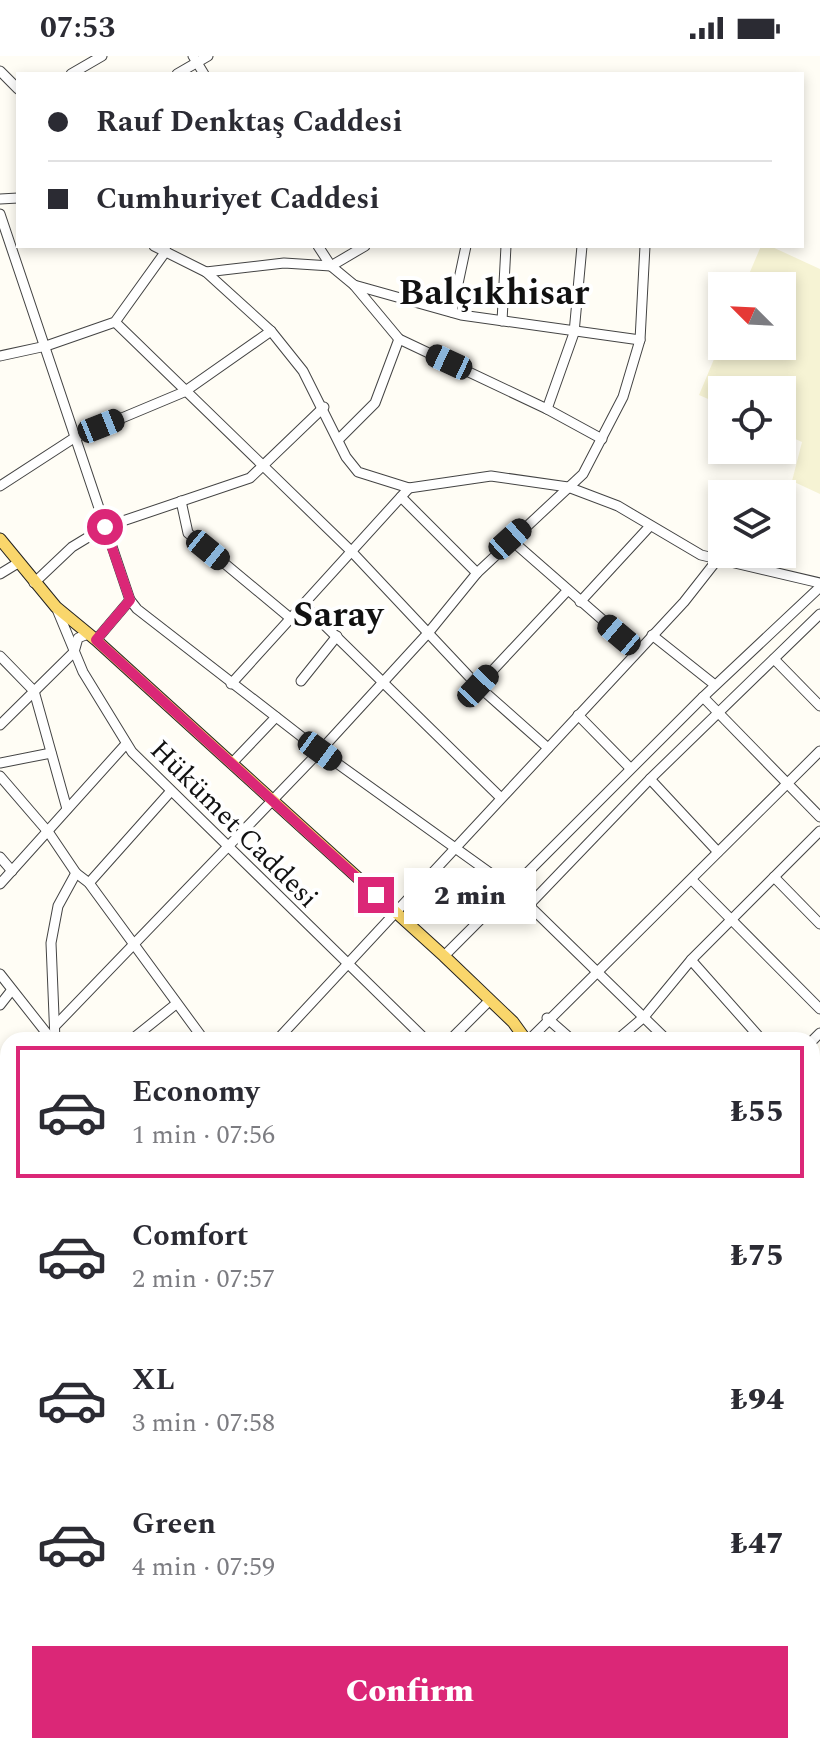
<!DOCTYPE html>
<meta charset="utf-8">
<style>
:root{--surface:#fff;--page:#f7f7f7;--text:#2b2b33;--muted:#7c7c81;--line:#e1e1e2;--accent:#db2777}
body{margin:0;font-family:Spectral,serif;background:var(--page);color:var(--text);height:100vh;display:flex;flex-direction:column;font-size:30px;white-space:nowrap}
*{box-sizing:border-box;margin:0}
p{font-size:26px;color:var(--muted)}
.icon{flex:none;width:44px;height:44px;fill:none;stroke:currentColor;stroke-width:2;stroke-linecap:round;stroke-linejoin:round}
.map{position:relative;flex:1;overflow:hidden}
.side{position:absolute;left:0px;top:976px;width:820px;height:722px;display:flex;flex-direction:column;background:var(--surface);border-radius:24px 24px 0 0;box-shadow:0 4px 12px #0003}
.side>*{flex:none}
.guide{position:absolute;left:16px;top:16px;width:788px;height:176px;border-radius:0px;box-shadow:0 4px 12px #0003;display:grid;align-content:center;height:176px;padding:0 32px;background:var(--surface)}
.needle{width:52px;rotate:294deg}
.buttons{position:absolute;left:708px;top:216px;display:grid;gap:16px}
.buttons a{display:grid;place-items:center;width:88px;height:88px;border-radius:0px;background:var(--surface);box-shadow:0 4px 12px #0003;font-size:40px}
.end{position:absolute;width:36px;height:36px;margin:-18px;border:10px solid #db2777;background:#fff;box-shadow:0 0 0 4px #fff}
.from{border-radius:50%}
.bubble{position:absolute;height:56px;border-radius:0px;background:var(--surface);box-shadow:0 4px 12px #0003;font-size:26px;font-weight:800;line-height:56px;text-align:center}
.car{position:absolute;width:24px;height:48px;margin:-24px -12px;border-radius:10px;box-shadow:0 0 6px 2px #0007;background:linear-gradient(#222 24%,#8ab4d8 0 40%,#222 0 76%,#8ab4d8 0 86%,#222 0)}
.guide b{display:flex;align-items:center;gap:28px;height:76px;font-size:30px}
.guide b+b{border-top:2px solid var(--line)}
.guide i{width:20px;height:20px;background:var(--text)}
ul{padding:14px 0 0;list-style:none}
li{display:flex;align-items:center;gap:24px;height:132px;margin:0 16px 12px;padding:0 16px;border:4px solid transparent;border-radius:0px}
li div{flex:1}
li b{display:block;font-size:30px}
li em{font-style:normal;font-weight:800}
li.active{border-color:var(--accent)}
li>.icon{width:72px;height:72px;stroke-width:1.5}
.button{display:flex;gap:16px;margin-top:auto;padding:16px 32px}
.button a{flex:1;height:92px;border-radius:0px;background:var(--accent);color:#fff;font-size:32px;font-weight:800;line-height:92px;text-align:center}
.status{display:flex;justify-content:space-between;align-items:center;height:56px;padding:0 40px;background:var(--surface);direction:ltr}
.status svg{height:22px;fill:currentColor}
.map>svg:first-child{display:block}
</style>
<div class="status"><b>07:53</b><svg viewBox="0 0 49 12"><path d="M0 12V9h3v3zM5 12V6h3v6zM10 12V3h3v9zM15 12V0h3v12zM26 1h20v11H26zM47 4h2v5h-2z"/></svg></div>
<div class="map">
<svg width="820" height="1697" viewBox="0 0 820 1697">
<rect width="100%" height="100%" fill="#fffdf5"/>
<polygon fill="#f6f3d4" points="761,190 770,190 820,213 820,438 792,425 802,386 782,377 782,334 722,334 722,349 699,339 722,284 722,290 782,290 782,230 744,230"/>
<polygon fill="#e6f2cf" points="812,1222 820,1231 820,1400 812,1397"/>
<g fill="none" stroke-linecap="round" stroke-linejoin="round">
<g stroke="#444" stroke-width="11">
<g id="minor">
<polyline points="193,0 204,18"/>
<polyline points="0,15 18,33"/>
<polyline points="71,18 102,0"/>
<polyline points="177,18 208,0"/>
<polyline points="0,143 18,142"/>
<polyline points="0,158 130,544 137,553 320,695 511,832 667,984"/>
<polyline points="154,190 206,216 271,275 303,315 346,401 358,416 409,432 491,420 568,431 618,450 701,499 820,527"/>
<polyline points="318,190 331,210 354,229 399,283 547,353 602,383"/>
<polyline points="206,216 284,207 331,210 365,190"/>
<polyline points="354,229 461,259 640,284"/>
<polyline points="452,256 466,190"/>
<polyline points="502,265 506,190"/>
<polyline points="115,266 352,496 478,630 548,692"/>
<polyline points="0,300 46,290 115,266 166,195"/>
<polyline points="547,353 574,277 582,190"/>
<polyline points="339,383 375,347 399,283"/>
<polyline points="0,430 74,382 184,336 271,275"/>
<polyline points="401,441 477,517"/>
<polyline points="181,445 188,477 289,561"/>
<polyline points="510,483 637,594"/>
<polyline points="0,518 18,507"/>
<polyline points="34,527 72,491 105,471 250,422 324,351"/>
<polyline points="580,546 650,470"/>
<polyline points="303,548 500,741"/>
<polyline points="56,551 83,616 132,696 426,984"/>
<polyline points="652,579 715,629"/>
<polyline points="96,584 130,544"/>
<polyline points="0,600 34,635 67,753"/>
<polyline points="774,603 820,650"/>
<polyline points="301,625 337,580"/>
<polyline points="231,628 409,432"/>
<polyline points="478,630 567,535"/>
<polyline points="703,641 820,761"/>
<polyline points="578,659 630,712"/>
<polyline points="0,669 74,596 78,582 88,578"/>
<polyline points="233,706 276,661"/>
<polyline points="0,707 51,697"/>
<polyline points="0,720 49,777 76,817 89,827 204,984"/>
<polyline points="650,723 718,796"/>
<polyline points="0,801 12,815"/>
<polyline points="774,821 820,868"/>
<polyline points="692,824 820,953"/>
<polyline points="89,827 171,735"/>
<polyline points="0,828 126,688"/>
<polyline points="529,849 650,723 820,558"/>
<polyline points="444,900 703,641 820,531"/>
<polyline points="691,904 762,984"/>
<polyline points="0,918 52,984"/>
<polyline points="0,949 11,935"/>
<polyline points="547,962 572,984"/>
<polyline points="56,969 320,695 429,576 477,517 583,418 623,341 640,284 645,190"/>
<polyline points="55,984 51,887 58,850 76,817"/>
<polyline points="131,984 176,948"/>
<polyline points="277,984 684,546 717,504"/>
<polyline points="450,984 490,944"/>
<polyline points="529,984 820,695"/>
<polyline points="617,984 644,961 691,904 820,775"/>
<polyline points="812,985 820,977"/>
<polyline points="812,1034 820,1039"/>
<polyline points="0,1115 8,1115"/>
<polyline points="812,1135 820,1127"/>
<polyline points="0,1249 8,1246"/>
<polyline points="8,1271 8,1350"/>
<polyline points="0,1374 8,1364"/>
<polyline points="812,1483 820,1475"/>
<polyline points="0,1497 8,1509"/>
<polyline points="0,1633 8,1629"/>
<polyline points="812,1658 820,1673"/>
<polyline points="0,1666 8,1697"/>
<polyline points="182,1690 185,1697"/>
<polyline points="352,1690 355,1697"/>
<polyline points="445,1690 448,1697"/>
<polyline points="604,1690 609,1697"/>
<polyline points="716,1690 720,1697"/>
<polyline points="105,1697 119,1690"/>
<polyline points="267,1697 281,1690"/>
<polyline points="517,1697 529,1690"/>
<polyline points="782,1697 795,1690"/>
</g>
</g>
<g stroke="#222" stroke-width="13">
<g id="major">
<polyline points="0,483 56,551 96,584 444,900 513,966 526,984"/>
<polyline points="812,1513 820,1528"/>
</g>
</g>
<use href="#minor" stroke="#fff" stroke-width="9"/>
<use href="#major" stroke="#f9d66b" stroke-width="11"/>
</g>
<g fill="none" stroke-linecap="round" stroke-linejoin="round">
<polyline stroke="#db2777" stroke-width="10" points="105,471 130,544 96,584 376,839"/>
</g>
<g text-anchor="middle" stroke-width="8" stroke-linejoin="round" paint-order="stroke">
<g font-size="28" fill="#111" stroke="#fff">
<text transform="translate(235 767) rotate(45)" y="10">Hükümet Caddesi</text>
</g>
<g font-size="36" font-weight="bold" fill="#111" stroke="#fff">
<text x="494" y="248">Balçıkhisar</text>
<text x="338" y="570">Saray</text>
</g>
</g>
</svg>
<div class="buttons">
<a><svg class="needle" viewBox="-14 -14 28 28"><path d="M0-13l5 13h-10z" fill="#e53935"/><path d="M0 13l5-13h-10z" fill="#7c7c81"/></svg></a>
<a><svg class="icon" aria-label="locate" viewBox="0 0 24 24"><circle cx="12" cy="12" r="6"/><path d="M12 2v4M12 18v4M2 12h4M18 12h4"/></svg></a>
<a><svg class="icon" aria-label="layers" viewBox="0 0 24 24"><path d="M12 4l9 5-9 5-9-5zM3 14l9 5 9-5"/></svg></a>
</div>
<i class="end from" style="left:105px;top:471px"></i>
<i class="end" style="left:376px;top:839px"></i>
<div class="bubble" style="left:404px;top:812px;width:132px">2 min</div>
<i class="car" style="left:449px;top:306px;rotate:295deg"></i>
<i class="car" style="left:101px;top:370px;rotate:68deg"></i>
<i class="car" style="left:510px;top:483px;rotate:48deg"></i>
<i class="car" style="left:208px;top:494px;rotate:129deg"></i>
<i class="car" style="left:619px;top:579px;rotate:310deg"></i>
<i class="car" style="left:478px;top:630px;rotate:43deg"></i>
<i class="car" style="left:320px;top:695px;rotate:126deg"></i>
<div class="guide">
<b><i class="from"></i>Rauf Denktaş Caddesi</b>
<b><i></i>Cumhuriyet Caddesi</b>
</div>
<section class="side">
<ul>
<li class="active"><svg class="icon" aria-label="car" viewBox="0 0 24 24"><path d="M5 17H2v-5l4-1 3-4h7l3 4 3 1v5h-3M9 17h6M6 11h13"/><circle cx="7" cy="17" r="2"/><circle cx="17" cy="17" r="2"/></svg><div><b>Economy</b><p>1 min · 07:56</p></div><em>₺55</em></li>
<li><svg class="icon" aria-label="car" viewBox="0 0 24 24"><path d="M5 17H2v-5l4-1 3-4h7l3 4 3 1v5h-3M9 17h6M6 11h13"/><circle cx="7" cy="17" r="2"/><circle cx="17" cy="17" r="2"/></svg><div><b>Comfort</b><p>2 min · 07:57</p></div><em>₺75</em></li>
<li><svg class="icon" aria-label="car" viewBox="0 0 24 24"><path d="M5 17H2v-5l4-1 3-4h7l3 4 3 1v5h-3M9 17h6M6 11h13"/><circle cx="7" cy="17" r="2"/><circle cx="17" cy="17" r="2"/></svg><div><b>XL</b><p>3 min · 07:58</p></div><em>₺94</em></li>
<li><svg class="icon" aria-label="car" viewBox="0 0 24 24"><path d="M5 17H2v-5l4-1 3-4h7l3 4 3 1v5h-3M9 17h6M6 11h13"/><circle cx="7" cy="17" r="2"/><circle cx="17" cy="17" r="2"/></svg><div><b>Green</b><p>4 min · 07:59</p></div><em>₺47</em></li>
</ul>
<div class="button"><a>Confirm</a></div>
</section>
</div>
